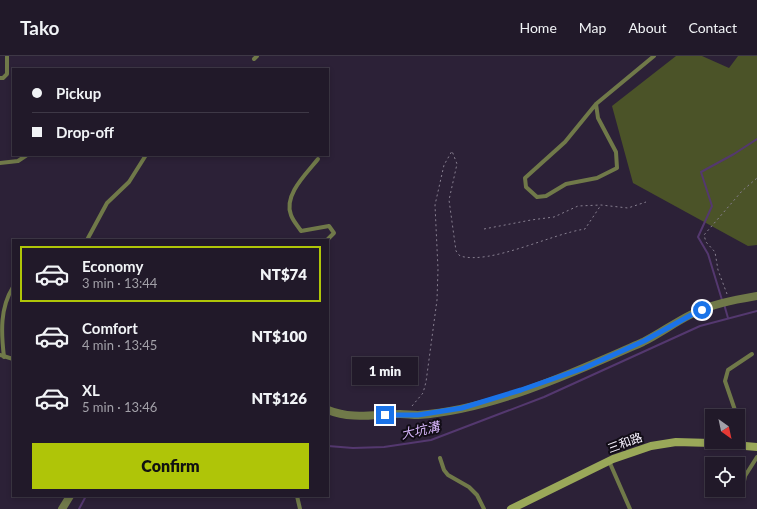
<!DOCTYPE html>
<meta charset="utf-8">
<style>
:root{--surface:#211929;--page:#2d2635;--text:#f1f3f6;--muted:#a2a0a8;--line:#3e3846;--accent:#afc508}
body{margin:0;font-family:Lato,"Noto Sans TC",sans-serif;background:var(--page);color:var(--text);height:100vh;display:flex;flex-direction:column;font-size:15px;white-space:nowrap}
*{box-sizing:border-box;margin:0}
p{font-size:13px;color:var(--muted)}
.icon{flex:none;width:22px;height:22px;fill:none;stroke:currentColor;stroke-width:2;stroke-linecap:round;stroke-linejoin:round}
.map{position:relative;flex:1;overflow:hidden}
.side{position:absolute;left:12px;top:183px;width:317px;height:258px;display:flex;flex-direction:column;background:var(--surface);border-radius:0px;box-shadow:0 2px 6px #0003,0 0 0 1px var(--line)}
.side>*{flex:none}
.top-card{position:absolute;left:12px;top:12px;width:317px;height:88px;border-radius:0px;box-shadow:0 2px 6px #0003,0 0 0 1px var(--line);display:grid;align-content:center;height:88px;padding:0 20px;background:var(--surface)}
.needle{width:26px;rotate:147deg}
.fabs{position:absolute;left:705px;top:353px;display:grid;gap:8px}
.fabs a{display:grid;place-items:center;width:40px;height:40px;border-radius:0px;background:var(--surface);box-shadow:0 2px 6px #0003,0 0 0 1px var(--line);font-size:20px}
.end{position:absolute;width:18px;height:18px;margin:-9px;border:5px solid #1a73e8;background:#fff;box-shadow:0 0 0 2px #fff}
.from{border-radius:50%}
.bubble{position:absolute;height:28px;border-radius:0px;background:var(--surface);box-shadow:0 2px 6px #0003,0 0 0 1px var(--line);font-size:13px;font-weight:800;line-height:28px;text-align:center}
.top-card b{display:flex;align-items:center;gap:14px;height:38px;font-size:15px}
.top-card b+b{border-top:1px solid var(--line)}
.top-card i{width:10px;height:10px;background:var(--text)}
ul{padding:7px 0 0;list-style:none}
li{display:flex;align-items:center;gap:12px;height:56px;margin:0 8px 6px;padding:0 12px;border:2px solid transparent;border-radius:0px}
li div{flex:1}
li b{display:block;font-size:15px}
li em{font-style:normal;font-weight:800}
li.current{border-color:var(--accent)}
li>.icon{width:36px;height:36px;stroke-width:1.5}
.button{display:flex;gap:8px;margin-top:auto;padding:8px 20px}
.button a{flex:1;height:46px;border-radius:0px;background:var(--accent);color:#111;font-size:16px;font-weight:800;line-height:46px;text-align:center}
header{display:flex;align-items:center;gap:24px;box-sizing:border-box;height:56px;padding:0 20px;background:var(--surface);border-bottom:1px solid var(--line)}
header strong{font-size:19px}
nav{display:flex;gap:22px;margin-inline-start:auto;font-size:14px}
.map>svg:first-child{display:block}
</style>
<header>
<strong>Tako</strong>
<nav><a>Home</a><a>Map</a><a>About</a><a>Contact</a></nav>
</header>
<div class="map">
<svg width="757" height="453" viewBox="0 0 757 453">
<rect width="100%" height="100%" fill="#2c2137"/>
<polygon fill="#4b5328" points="676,0 702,0 729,12 738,0 757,0 757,189 748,190 633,127 612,50"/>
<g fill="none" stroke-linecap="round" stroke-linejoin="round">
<g stroke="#54386f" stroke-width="2">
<polyline points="722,244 708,198 698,181 712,150 701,116 734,98 757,83"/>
<polyline points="724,248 728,262"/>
<polyline points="328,390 353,392 384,391 431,384 544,341 700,270 757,255"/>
<polyline points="79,453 86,440"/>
</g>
<g stroke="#888091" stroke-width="1" stroke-dasharray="2 3" stroke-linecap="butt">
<polyline points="484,173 531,164 554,161 578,150 601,149 628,152 646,146"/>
<polyline points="727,238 718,214 715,196 706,186 704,179 742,135 757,122"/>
<path d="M412 350 423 337 426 326 437 244 438 213 435 149 444 109 452 95 457 108 449 144 456 195 460 200C491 209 551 178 585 173L601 149"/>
</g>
<g stroke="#707949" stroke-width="4">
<polyline points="254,3 257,0"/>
<polyline points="0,22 3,22 7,18 7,0"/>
<polyline points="596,48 598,62 616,96 617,112 597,122 566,128 546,140 537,141 526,131 525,122 565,86 596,48 654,0"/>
<path d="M318 103C307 117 283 139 291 159 293 165 298 170 301 175L329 170 334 177 327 184"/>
<polyline points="0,107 18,105 27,99"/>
<polyline points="87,184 107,147 129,126 146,99"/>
<polyline points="0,299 13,303"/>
<path d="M4 301C1 276 0 252 13 231"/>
<polyline points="737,360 725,325 728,314 752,298"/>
<polyline points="738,363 744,389"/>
<polyline points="440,402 444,414 448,419 469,431 477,439 484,453"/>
<polyline points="609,405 630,453"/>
<polyline points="738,431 743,430 745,420 757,401"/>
<polyline points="297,440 300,453"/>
</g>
<g stroke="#707949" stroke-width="8">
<path d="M328 354C352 364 375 358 400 358 406 358 412 359 418 359 493 354 575 316 643 286 659 278 674 267 690 259 711 248 734 244 757 240"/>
<polyline points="62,453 70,440"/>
</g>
<polyline stroke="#9aa859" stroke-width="8" points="511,453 613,403 651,390 676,386 711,387 757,391"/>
</g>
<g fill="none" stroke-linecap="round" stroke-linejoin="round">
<polyline stroke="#1a73e8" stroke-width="5" points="385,359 418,359 462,352 521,334 584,312 644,285 691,259 702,254"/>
</g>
<g text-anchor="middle" stroke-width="4" stroke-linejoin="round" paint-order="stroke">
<g font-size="12" fill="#f7f2fe" stroke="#120d17">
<text transform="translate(625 387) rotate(-20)" y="4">三和路</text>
</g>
<g font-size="13" font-style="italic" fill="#d7b6fb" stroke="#120d17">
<text transform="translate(420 374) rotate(-12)" y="5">大坑溝</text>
</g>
</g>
</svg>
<div class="fabs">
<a><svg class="needle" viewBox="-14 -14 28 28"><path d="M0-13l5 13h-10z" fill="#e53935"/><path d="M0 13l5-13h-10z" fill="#a2a0a8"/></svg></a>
<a><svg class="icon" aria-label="locate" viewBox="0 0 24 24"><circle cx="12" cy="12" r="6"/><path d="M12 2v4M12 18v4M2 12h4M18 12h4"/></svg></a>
</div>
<i class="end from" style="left:702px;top:254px"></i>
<i class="end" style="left:385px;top:359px"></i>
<div class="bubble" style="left:352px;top:301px;width:66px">1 min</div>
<div class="top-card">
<b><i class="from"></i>Pickup</b>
<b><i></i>Drop-off</b>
</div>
<section class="side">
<ul>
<li class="current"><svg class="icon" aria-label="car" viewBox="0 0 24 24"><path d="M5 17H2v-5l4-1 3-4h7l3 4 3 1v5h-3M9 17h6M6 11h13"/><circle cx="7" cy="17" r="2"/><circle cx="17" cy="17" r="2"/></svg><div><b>Economy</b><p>3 min · 13:44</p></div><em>NT$74</em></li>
<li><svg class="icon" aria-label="car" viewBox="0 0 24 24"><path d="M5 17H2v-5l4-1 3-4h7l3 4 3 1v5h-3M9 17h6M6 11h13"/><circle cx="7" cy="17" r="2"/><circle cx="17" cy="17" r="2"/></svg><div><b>Comfort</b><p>4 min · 13:45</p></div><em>NT$100</em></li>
<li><svg class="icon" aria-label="car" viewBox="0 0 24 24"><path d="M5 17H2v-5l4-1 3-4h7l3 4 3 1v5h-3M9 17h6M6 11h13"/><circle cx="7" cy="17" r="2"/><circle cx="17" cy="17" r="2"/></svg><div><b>XL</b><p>5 min · 13:46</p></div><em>NT$126</em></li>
</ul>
<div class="button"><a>Confirm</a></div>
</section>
</div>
